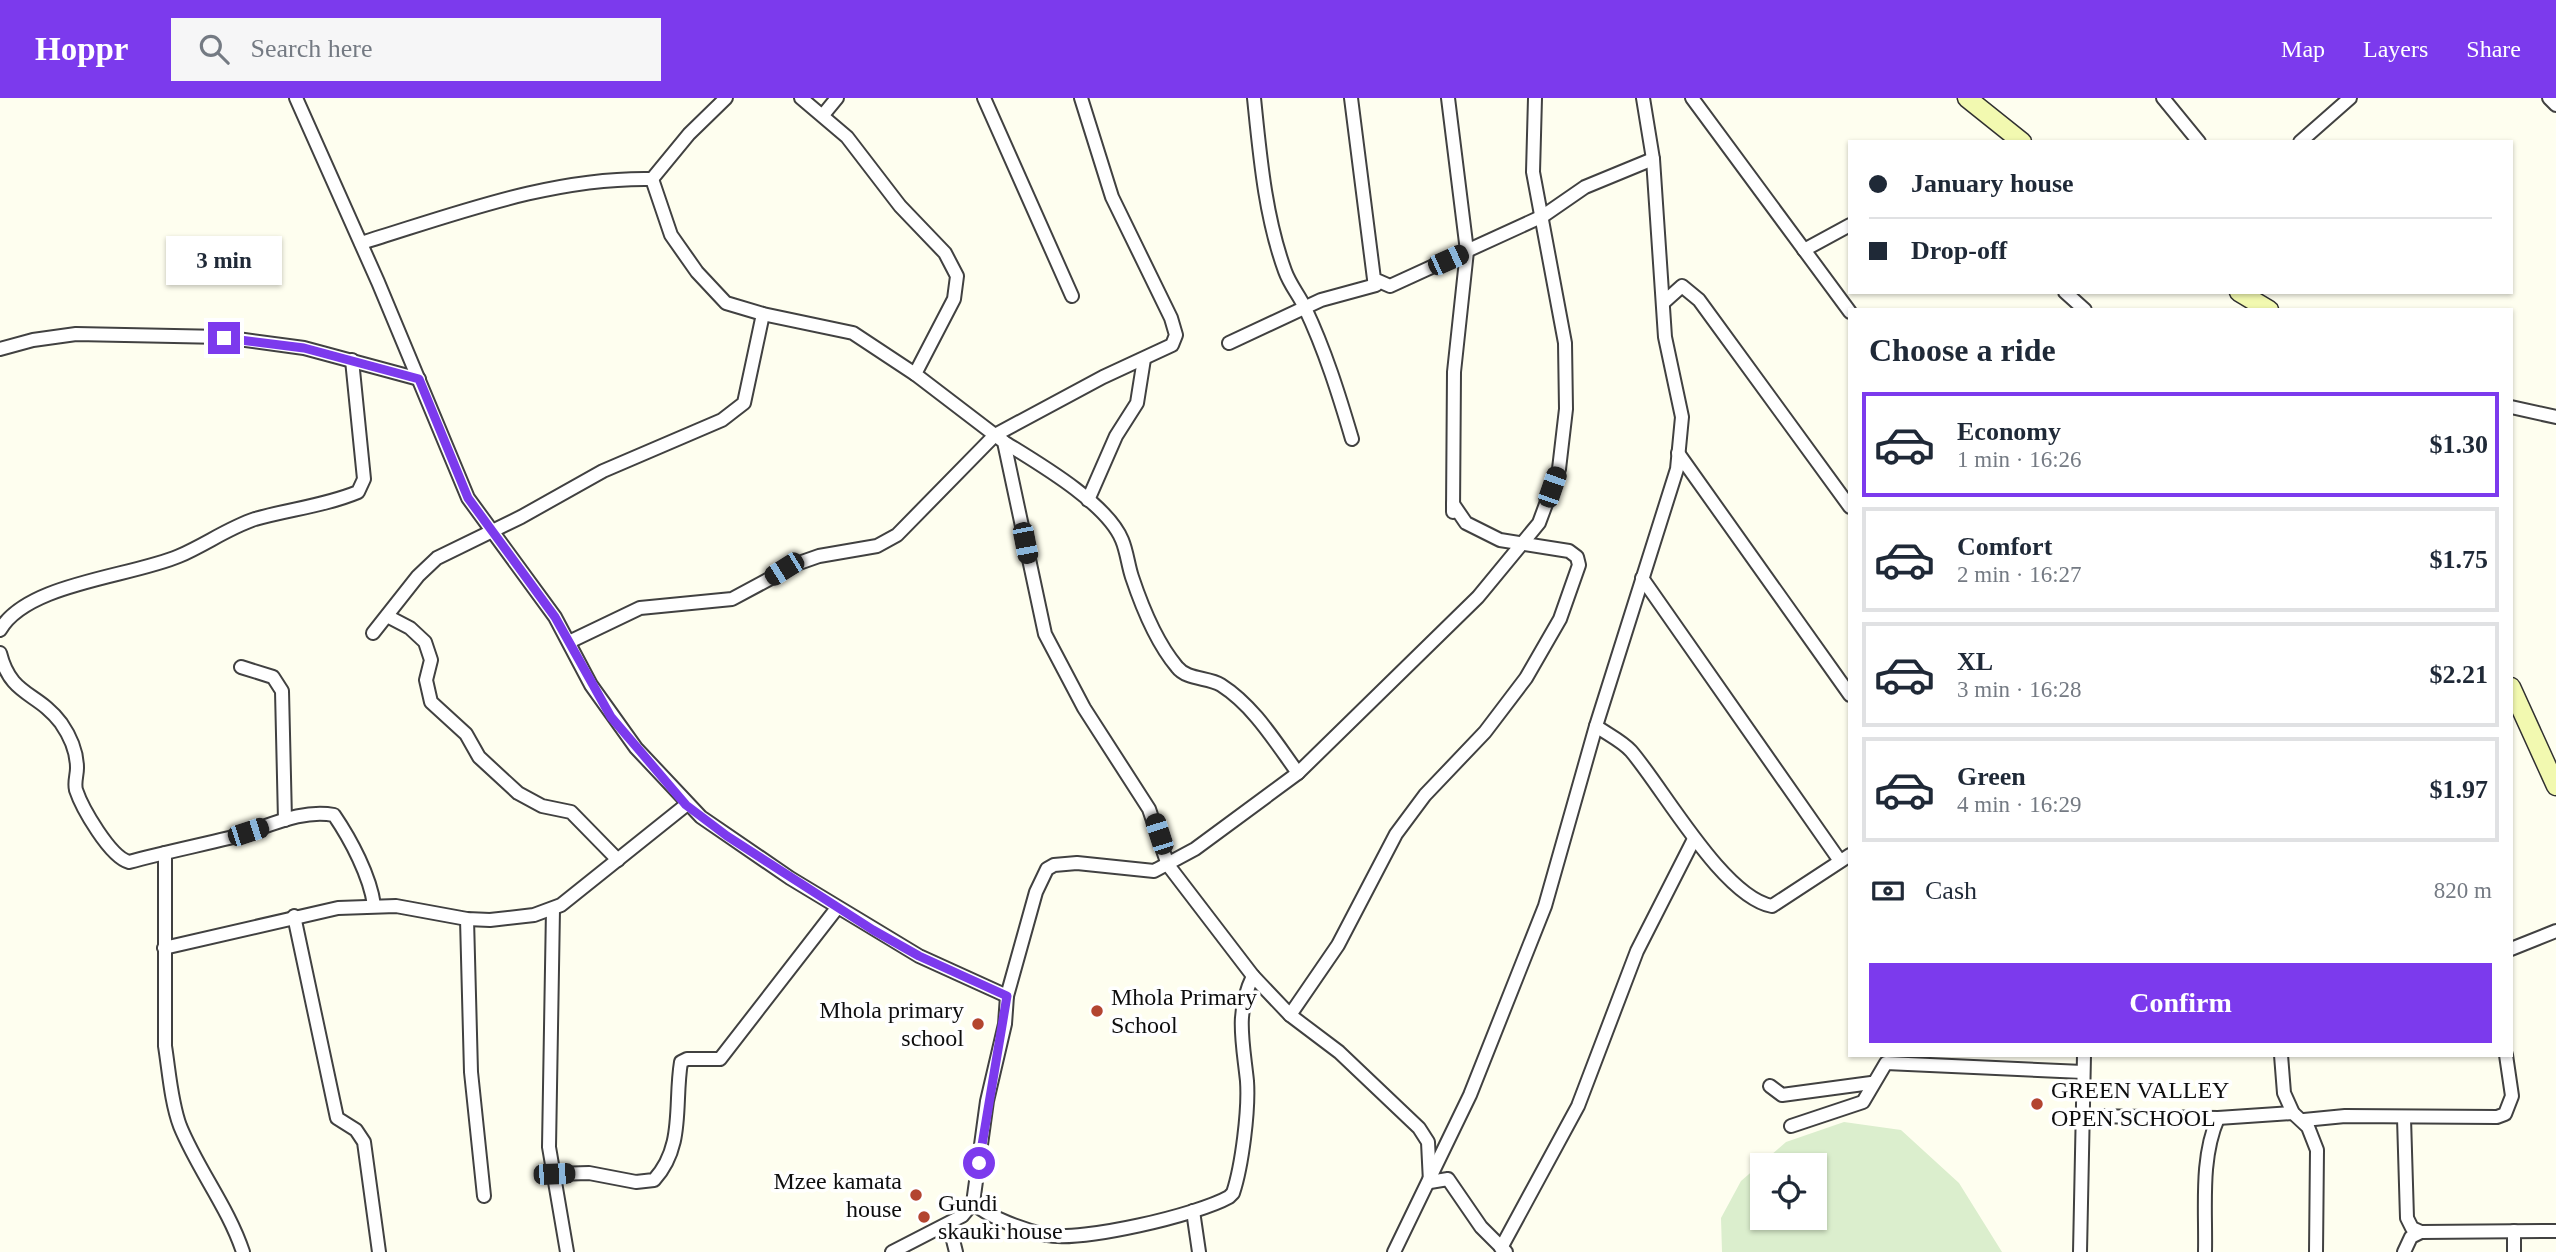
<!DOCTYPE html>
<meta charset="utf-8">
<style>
:root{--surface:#fff;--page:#f6f6f7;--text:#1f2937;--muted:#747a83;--line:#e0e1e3;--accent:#7c3aed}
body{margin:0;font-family:"Times New Roman",serif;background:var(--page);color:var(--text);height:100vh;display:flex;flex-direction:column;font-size:26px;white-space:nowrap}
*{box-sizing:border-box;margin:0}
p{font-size:23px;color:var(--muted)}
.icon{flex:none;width:38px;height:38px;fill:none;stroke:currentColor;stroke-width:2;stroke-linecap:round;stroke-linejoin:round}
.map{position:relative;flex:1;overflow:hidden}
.side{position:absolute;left:1848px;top:210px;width:665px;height:749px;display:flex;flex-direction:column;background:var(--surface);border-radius:0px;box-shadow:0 2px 5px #0004}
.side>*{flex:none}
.hud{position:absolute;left:1848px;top:42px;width:665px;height:154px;border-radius:0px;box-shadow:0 2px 5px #0004;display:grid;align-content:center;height:154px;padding:0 21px;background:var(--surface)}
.tools{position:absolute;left:1750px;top:1055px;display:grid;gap:14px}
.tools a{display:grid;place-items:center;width:77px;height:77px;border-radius:0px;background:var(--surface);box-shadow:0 2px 5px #0004;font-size:35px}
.end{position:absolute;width:32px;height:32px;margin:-16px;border:9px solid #7c3aed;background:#fff;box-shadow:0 0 0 4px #fff}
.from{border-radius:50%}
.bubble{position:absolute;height:49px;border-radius:0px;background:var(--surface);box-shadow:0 2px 5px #0004;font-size:23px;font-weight:800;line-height:49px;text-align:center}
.car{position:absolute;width:21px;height:42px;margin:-21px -10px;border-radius:9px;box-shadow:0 0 5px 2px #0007;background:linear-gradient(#222 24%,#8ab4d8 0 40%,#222 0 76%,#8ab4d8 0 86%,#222 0)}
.hud b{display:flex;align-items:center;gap:24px;height:66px;font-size:26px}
.hud b+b{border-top:2px solid var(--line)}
.hud i{width:18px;height:18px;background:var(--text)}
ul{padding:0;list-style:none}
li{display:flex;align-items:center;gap:21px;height:105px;margin:0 14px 10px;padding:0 7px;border:4px solid var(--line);border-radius:0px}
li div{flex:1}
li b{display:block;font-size:26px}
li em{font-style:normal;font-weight:800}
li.active{border-color:var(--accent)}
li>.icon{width:63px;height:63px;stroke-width:1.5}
h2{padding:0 21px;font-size:32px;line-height:84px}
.pay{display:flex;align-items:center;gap:18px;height:77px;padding:0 21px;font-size:26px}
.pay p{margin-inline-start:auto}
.cta{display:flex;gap:14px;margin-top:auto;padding:14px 21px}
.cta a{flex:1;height:80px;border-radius:0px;background:var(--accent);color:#fff;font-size:28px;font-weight:800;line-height:80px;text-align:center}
header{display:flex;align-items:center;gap:42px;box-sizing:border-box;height:98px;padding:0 35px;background:var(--accent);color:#fff}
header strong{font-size:33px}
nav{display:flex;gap:38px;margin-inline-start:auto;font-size:24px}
.search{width:490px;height:63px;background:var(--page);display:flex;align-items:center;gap:18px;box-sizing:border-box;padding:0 24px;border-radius:0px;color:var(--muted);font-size:26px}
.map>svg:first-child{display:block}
</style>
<header>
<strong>Hoppr</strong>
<div class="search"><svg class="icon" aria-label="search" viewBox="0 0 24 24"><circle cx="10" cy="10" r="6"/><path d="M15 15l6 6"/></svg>Search here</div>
<nav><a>Map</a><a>Layers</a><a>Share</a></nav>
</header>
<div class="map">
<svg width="2556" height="1154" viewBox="0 0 2556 1154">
<rect width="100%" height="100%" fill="#fefeef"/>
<path fill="#dbeecd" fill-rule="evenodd" d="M1844 1024 1901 1032 1959 1085 2002 1154H1722L1721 1120 1741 1083 1786 1044ZM1762 1068H1815V1120H1762Z"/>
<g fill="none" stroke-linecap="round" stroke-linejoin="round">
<g stroke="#414141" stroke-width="16">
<g id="street">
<polyline points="296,0 378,184 468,400 555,519 591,587 636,650 701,719 790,780 919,858 1007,898"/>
<polyline points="801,0 847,39 900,108 945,155 957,178 954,201 915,276 1004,344 1045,536 1084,610 1149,711 1168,767 1253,878 1290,917 1339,954 1419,1030 1428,1044 1430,1084 1448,1081 1481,1129 1506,1154"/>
<polyline points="984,0 1072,198"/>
<path d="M1254 0C1260 58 1265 118 1285 173 1290 187 1299 197 1305 210 1325 252 1339 297 1352 341"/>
<polyline points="1351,0 1374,181 1390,188 1543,118 1585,89 1653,61"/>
<polyline points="1448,0 1467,153 1454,274 1453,414"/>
<polyline points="1692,0 1850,214"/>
<polyline points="2163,0 2199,44"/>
<polyline points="2549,0 2556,7"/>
<polyline points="823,17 837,0"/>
<polyline points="2300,44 2350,0"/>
<polyline points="652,81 671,137 697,174 726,205 763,216 853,235 915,276"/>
<path d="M361 145C456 116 551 79 652 81L689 36 726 0"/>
<polyline points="1804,152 1850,127"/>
<polyline points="2065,194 2085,212"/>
<polyline points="1663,205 1682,188 1699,202 1850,409"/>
<polyline points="1229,245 1321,202 1376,187 1374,181"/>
<polyline points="0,251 33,242 76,236 223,239 304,250 419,281"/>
<polyline points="2511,309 2556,319"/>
<path d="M1004 344C1038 365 1107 405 1122 442 1127 454 1128 467 1132 479 1142 509 1156 544 1177 569 1187 582 1208 579 1221 587 1254 608 1276 645 1298 675"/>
<polyline points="1678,355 1850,597"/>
<polyline points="1088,402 1116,338 1137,305 1144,261"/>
<polyline points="1642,480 1840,763"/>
<polyline points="387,518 410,530 425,544 431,562 426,582 431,604 466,636 479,659 518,695 542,708 571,714 618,762"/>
<path d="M0 532C27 485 130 479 179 458 205 447 228 430 255 421 290 411 324 408 358 394L364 381 352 262"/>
<polyline points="373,535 418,478 437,460 521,419 603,373 722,322 744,305 763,216"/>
<polyline points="569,544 640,510 732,501 799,465 819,458 877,448 897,437 995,337 1103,279 1172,247 1176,237 1171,220 1112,99 1081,0"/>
<path d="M0 555C11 599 37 593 61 625 70 638 77 654 77 670 77 678 74 684 76 692 82 710 110 759 129 764 162 755 196 748 229 740 262 732 299 710 334 717 351 742 370 778 374 807"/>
<polyline points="241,569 273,579 282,593 285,722"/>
<path d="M1596 628C1607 636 1622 643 1631 653 1663 690 1723 799 1772 808L1850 757"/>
<path d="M165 755V948C169 973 171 1004 180 1028 198 1072 228 1109 243 1154"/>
<polyline points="553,811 549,1049 567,1154"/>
<polyline points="294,818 337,1020 356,1032 364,1044 379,1154"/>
<polyline points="467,821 471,974 484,1098"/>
<polyline points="164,850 338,810 396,808 467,821 490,822 534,817 561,807 686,707"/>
<polyline points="2511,851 2556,833"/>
<polyline points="1290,917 1338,847 1396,736 1425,697 1485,634 1526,580 1560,521 1579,467 1577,459 1569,453 1500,442 1466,425 1453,406"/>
<polyline points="2281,957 2284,995 2293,1015 2308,1029 2317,1052 2316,1154"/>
<polyline points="1770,988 1782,997 1871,985"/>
<polyline points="2085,1018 2218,1020 2293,1015"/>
<polyline points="2404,1020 2407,1120 2412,1130 2421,1134"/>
<polyline points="2304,1022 2345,1018 2497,1019 2505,1016 2512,998 2506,957"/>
<polyline points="1791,1028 1863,1004 1886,965 2083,974"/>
<path d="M554 1076 589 1075 636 1084 654 1082C685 1048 674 1006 681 964L687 961H720L837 810"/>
<path d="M973 1105C990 1120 1024 1132 1046 1137 1082 1144 1197 1117 1229 1099L1233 1095C1242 1068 1249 1012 1247 983 1243 944 1235 915 1253 878"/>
<polyline points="1193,1113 1199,1154"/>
<polyline points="949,1126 956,1154"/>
<polyline points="1501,1150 1578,1008 1637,853 1694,741"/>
<polyline points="892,1154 962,1118 973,1105 987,1003 1005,926 1007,898 1036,794 1047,771 1054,767 1077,765 1154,773 1195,751 1298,675 1478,499 1539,425 1559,371 1566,311 1565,245 1533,74 1535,0"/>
<polyline points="1394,1154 1470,997 1545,808 1596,628 1677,371 1682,319 1665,239 1653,61 1643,0"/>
<polyline points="2080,1154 2084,957"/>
<path d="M2205 1154C2206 1110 2200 1061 2218 1020"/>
<polyline points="2404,1154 2411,1139 2421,1134 2556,1133"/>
<polyline points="2514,1154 2514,1133"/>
</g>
</g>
<g stroke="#303030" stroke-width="21">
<g id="secondary">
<polyline points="1967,0 2022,44"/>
<polyline points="2239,194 2269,212"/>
<polyline points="2511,589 2556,688"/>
</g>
</g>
<use href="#street" stroke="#fff" stroke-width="12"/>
<use href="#secondary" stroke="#f2f9b0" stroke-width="18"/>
</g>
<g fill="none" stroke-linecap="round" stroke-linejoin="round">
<polyline stroke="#7c3aed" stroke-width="9" points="224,240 304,250 419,281 468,400 555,519 611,619 686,707 727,738 873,832 919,858 1007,898 979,1065"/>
</g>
<g fill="#b34530" stroke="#fff" stroke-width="2.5">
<circle cx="1097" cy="913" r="7"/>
<circle cx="978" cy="926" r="7"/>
<circle cx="2037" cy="1006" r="7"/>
<circle cx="916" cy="1097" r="7"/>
<circle cx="924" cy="1119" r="7"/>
</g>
<g text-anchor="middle" stroke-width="7" stroke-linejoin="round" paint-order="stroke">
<g font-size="24" fill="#0e0e0e" stroke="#fff" text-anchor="start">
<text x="1111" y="907">Mhola Primary<tspan x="1111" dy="28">School</tspan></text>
<text x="964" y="920" text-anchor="end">Mhola primary<tspan x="964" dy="28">school</tspan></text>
<text x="2051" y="1000">GREEN VALLEY<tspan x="2051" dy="28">OPEN SCHOOL</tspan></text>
<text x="902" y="1091" text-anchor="end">Mzee kamata<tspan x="902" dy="28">house</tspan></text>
<text x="938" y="1113">Gundi<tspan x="938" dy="28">skauki house</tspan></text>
</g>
</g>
</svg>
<div class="tools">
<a><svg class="icon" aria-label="locate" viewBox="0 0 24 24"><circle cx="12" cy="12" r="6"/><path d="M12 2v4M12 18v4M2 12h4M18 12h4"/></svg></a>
</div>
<i class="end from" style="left:979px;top:1065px"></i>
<i class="end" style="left:224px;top:240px"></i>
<div class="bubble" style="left:166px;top:138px;width:116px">3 min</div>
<i class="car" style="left:1448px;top:162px;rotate:66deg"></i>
<i class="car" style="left:1552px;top:389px;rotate:19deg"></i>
<i class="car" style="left:1025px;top:445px;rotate:169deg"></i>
<i class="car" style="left:784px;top:471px;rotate:238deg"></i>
<i class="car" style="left:248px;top:734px;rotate:72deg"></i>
<i class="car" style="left:1159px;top:736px;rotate:342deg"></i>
<i class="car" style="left:554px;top:1076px;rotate:88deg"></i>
<div class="hud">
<b><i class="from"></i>January house</b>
<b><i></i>Drop-off</b>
</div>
<section class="side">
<h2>Choose a ride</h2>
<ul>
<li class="active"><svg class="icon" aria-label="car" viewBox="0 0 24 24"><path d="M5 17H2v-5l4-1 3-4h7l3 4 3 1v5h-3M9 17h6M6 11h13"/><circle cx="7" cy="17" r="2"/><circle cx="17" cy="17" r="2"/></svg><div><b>Economy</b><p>1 min · 16:26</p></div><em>$1.30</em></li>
<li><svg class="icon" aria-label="car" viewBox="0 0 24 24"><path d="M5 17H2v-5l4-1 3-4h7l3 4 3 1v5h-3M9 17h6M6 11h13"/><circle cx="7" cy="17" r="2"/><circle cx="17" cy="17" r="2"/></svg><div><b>Comfort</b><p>2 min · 16:27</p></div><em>$1.75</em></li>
<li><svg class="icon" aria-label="car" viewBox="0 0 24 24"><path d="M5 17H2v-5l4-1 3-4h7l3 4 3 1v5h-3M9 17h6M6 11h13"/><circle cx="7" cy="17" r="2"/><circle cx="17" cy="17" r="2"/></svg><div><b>XL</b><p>3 min · 16:28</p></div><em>$2.21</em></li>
<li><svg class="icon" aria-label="car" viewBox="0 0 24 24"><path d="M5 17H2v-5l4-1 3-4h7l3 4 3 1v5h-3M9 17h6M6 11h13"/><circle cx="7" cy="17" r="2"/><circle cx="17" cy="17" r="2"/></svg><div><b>Green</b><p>4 min · 16:29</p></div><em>$1.97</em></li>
</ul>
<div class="pay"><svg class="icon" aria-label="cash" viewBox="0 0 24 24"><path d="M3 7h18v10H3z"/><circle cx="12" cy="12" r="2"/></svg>Cash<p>820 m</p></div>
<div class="cta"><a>Confirm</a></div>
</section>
</div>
